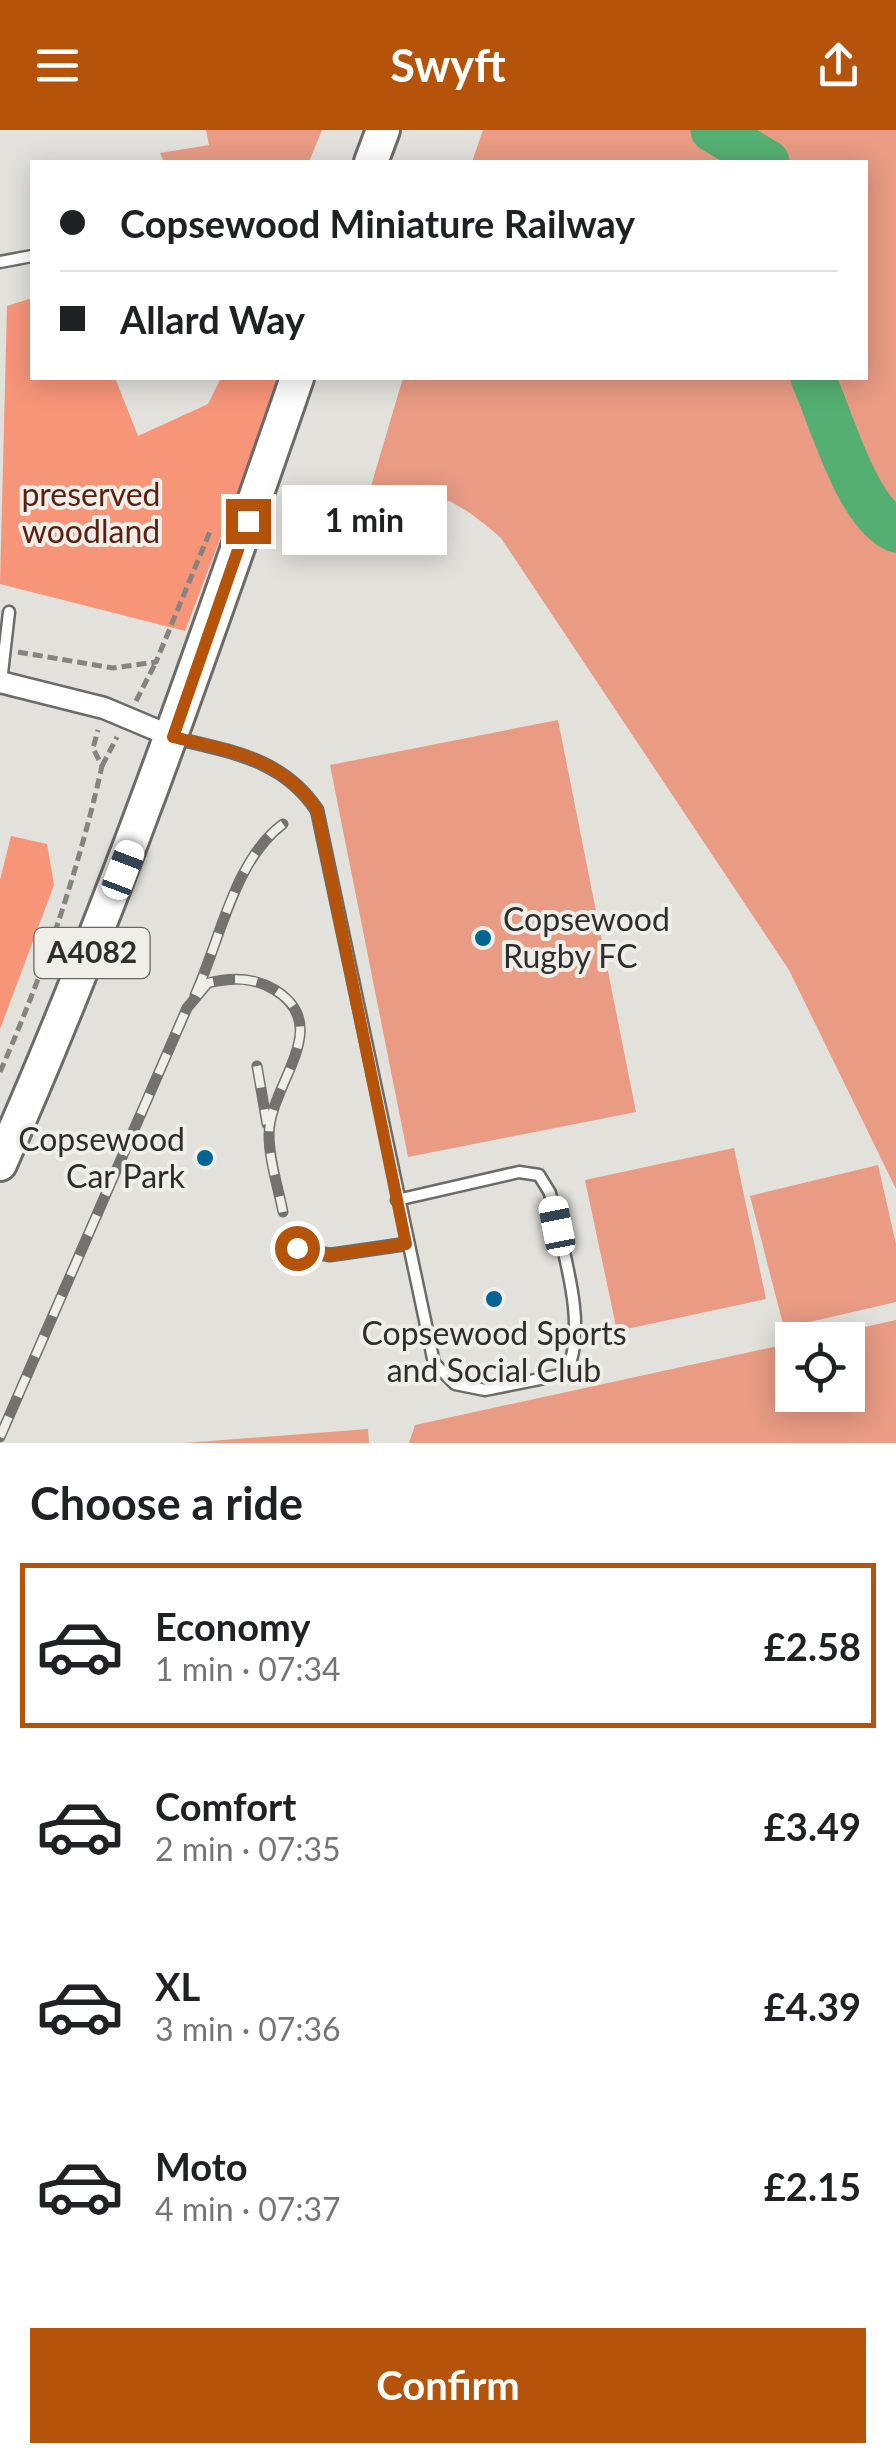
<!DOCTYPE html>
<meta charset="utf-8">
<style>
:root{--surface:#fff;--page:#f2f2f2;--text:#202124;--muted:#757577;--line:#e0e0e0;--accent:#b45309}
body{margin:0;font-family:Lato,sans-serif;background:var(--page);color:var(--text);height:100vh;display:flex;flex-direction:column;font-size:38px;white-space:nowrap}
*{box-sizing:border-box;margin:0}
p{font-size:32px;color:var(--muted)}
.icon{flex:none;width:55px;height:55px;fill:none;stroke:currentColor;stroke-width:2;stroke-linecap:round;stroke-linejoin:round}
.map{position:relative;height:1313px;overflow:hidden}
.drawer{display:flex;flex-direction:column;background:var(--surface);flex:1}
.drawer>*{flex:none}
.banner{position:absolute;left:30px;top:30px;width:838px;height:220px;border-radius:0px;box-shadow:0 5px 25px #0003;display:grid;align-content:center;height:220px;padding:0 30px;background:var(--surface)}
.fabs{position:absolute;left:775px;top:1192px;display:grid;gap:20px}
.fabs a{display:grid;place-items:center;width:90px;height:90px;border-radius:0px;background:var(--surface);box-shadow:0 5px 25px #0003;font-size:50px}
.end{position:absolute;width:45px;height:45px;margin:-22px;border:12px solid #b45309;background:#fff;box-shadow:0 0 0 5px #fff}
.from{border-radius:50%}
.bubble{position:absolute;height:70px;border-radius:0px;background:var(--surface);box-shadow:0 5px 25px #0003;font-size:32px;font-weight:700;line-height:70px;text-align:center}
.car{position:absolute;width:30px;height:60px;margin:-30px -15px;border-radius:12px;box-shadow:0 0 8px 2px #0007;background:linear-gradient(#fff 24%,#345 0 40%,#fff 0 76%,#345 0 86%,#fff 0)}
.banner b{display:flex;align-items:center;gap:35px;height:95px;font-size:38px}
.banner b+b{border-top:2px solid var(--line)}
.banner i{width:25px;height:25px;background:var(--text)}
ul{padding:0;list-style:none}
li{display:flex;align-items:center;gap:30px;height:165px;margin:0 20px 15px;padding:0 10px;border:5px solid transparent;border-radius:0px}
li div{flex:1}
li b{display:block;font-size:38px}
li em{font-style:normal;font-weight:700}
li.current{border-color:var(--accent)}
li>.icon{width:90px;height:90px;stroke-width:1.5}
h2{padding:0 30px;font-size:45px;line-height:120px}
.button{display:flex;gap:20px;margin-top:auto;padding:20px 30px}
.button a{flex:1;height:115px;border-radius:0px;background:var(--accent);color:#fff;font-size:40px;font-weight:700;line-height:115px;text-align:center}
header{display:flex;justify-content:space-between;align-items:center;height:130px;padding:0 30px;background:var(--accent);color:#fff;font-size:45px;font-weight:700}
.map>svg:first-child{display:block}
</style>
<header><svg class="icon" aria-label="menu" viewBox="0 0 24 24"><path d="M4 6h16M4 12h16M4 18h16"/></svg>Swyft<svg class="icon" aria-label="share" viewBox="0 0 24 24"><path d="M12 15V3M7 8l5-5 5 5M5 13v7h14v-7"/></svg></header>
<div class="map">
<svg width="896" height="1313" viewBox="0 0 896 1313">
<rect width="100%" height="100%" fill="#e2e1dc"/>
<g fill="#e99b84">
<polygon points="206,0 322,0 309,32 164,32 160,23 209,15"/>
<path d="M483 0H896V1059L789 840 501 408C453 366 435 361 371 356L403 248H865V32H472Z"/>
<polygon points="558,590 636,982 408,1027 330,635"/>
<polygon points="734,1018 766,1169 617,1201 585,1050"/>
<polygon points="878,1035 896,1114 896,1172 784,1198 750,1066"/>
<polygon points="896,1190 896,1313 409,1313 415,1295 792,1213 792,1265 848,1265 848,1210 806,1210"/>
<polygon points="368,1299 369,1313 184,1313"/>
</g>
<g fill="#f79579">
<polygon points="32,168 32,248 115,248 138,306 208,274 221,248 281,248 185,501 0,454 7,176"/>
<polygon points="11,706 47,714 54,755 0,899 0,750"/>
</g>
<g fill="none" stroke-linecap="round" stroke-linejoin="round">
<g stroke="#55af72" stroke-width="45">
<polyline points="713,0 767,32"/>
<path d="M813 248C832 290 856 381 896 400"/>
</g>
<g stroke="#6c6b67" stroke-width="15">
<g id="lane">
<polyline points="0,132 32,126"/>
<polyline points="1,552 9,482"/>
<path d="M175 608C232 622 283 629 317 680L434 1233 455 1254 485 1260 565 1244C591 1199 560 1113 550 1063L539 1045 519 1042 397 1070"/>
<polyline points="279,1116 330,1125 406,1114"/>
</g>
</g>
<g stroke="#6c6b67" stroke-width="25">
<polyline id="street" points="0,552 104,578 173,607"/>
</g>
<g stroke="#6c6b67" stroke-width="38">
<g id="primary">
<polyline points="371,32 383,0"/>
<path d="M0 1034C114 777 205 513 297 248"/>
</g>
</g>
<g stroke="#858481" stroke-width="5" stroke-dasharray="10 5" stroke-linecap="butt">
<polyline points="18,522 113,538 156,532 211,399"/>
<polyline points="136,571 156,532"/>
<polyline points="102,636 117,607"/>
<path d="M0 942C43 845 79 739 102 636L93 618 98 600"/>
</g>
<use href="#lane" stroke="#fff" stroke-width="10"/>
<use href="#street" stroke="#fff" stroke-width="20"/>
<use href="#primary" stroke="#fff" stroke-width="32"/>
<g stroke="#73726f" stroke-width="11">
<g id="rail">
<path d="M195 865C220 811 234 730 283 694"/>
<polyline points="257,936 267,994"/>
<path d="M0 1307 187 878 208 853C232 847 254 847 275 860 335 897 269 954 269 1005 269 1030 278 1057 283 1082"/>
</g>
</g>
<use href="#rail" stroke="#efeee9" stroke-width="8" stroke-dasharray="22" stroke-linecap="butt"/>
</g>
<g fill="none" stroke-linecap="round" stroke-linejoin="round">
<path stroke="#b45309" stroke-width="12" d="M248 391 173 607C230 621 283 628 317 680L406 1114 330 1125 297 1118"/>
</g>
<g fill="#046595" stroke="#efeee9" stroke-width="4">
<circle cx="483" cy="808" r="10"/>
<circle cx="205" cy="1028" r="10"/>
<circle cx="494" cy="1169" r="10"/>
</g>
<g text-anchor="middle" stroke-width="8" stroke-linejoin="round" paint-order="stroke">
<rect fill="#efeee9" stroke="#696865" stroke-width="2.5" x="34.5" y="798" width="115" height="50" rx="8"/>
<g font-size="30" font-weight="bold" fill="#2f2e2c">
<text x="92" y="833">A4082</text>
</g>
<g font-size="32" fill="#5b1f0d" stroke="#efeee9">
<text x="91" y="376">preserved<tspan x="91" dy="37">woodland</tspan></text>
</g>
<g font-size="32" fill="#2f2e2c" stroke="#efeee9" text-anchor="start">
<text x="503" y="801">Copsewood<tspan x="503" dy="37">Rugby FC</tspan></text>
<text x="185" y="1021" text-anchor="end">Copsewood<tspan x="185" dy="37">Car Park</tspan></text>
<text x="494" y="1215" text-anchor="middle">Copsewood Sports<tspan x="494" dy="37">and Social Club</tspan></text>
</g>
</g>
</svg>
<div class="fabs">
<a><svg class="icon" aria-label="locate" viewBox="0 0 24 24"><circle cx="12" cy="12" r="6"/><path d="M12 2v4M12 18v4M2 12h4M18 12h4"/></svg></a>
</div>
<i class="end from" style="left:297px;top:1118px"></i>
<i class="end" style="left:248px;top:391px"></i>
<div class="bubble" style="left:282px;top:355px;width:165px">1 min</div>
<i class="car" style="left:123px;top:740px;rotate:21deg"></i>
<i class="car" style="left:557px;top:1096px;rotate:349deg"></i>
<div class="banner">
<b><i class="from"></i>Copsewood Miniature Railway</b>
<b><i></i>Allard Way</b>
</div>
</div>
<section class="drawer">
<h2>Choose a ride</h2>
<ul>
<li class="current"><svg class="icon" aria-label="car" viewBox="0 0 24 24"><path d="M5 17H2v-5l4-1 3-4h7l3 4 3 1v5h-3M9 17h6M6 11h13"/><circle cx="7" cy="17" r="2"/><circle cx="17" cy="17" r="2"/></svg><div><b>Economy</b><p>1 min · 07:34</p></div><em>£2.58</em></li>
<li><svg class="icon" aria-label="car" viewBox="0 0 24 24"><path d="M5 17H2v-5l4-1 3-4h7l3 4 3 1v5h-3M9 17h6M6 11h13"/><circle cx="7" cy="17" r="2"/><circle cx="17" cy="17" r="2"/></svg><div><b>Comfort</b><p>2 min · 07:35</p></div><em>£3.49</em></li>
<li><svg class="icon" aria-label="car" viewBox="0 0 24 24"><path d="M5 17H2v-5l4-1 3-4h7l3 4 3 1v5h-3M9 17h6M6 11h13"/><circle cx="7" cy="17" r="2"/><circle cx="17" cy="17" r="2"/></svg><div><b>XL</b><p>3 min · 07:36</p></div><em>£4.39</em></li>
<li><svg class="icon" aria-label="car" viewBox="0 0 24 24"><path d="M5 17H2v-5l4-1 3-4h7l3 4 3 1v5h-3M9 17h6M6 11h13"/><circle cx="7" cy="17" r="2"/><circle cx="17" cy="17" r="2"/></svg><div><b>Moto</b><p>4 min · 07:37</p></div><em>£2.15</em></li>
</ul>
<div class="button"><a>Confirm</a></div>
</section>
